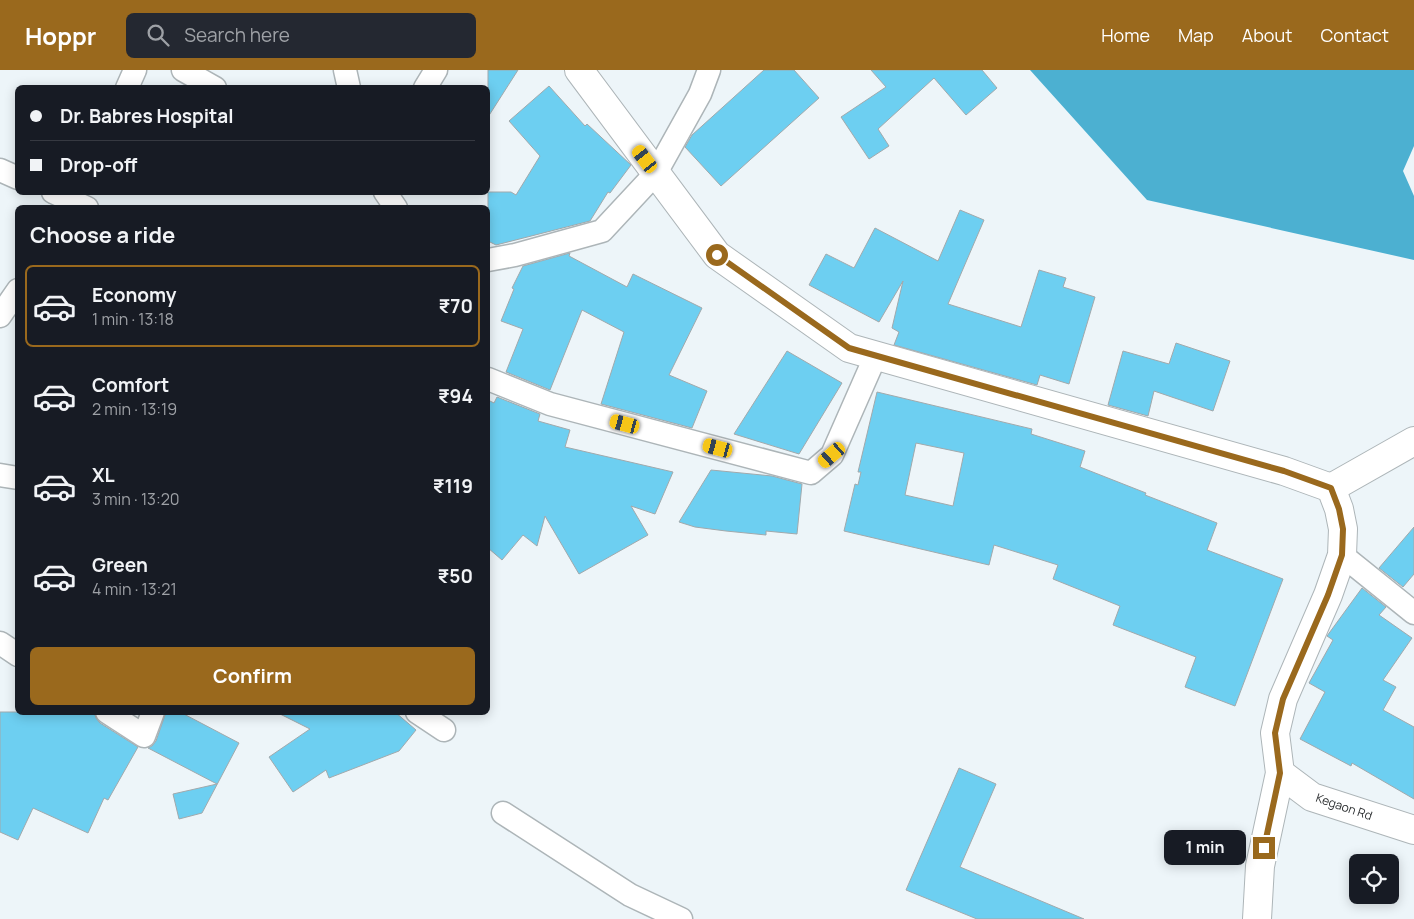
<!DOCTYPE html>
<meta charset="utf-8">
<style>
:root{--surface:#171b24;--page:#242831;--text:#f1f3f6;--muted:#9ea1a6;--line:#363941;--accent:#9a691d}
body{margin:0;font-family:Manrope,sans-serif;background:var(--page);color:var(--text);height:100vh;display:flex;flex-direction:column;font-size:19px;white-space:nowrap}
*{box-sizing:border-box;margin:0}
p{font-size:16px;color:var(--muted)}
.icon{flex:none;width:28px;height:28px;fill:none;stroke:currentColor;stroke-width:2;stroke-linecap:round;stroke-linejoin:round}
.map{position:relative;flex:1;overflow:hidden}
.side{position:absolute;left:15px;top:135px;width:475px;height:510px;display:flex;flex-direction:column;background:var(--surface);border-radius:8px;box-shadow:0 2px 12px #0003}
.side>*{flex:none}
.hud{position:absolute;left:15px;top:15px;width:475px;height:110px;border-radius:8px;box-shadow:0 2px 12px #0003;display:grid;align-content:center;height:110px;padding:0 15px;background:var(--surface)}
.tools{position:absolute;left:1349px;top:784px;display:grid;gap:10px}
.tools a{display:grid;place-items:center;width:50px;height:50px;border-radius:8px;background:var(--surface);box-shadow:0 2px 12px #0003;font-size:25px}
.end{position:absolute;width:22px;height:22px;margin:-11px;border:6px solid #9a691d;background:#fff;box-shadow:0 0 0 2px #fff}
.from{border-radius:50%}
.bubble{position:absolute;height:35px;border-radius:8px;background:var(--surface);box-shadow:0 2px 12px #0003;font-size:16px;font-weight:700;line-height:35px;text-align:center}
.car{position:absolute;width:15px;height:30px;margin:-15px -8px;border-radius:6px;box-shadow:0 0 4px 1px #0007;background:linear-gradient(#f5c518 24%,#345 0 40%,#f5c518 0 76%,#345 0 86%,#f5c518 0)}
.hud b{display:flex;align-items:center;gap:18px;height:48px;font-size:19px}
.hud b+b{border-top:1px solid var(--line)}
.hud i{width:12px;height:12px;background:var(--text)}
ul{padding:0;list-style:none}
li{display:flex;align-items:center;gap:15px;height:82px;margin:0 10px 8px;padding:0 5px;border:2px solid transparent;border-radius:8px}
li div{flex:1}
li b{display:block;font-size:19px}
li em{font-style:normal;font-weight:700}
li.current{border-color:var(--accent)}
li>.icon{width:45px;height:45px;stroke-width:1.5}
h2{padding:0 15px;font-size:22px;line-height:60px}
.cta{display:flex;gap:10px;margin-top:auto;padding:10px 15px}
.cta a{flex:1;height:58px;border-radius:8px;background:var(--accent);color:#fff;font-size:20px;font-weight:700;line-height:58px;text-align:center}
header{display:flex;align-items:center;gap:30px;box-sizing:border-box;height:70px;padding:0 25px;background:var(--accent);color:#fff}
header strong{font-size:24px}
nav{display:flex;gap:28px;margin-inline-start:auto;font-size:18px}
.search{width:350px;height:45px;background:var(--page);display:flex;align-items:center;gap:12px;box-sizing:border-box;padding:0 18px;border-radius:8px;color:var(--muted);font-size:19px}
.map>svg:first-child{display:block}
</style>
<header>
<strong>Hoppr</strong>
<div class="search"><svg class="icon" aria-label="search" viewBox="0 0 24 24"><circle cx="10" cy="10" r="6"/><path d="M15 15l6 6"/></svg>Search here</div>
<nav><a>Home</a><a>Map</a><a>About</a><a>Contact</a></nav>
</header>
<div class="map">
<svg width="1414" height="849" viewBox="0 0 1414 849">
<rect width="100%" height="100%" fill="#edf5f9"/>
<polygon fill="#4cb0d1" points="1030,0 1414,0 1414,76 1403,101 1414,126 1414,190 1147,130"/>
<g fill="#6dcff1" stroke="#a1a9ac" fill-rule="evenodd">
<polygon points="488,0 518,0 488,47"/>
<polygon points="764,0 794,0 819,28 721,116 685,77 692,65"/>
<polygon points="871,0 982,0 997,18 966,45 934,8 878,59 889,76 869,89 841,47 886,17"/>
<polygon points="549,16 585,56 587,54 631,95 610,123 608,122 590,151 496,175 488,171 488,122 511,122 516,125 540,86 509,51"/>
<polygon points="960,140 984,150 948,234 1021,257 1039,200 1066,208 1063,217 1095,227 1069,314 1040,305 1037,315 894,275 899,262 892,258 903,211 879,252 809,215 826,184 854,198 875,158 938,191"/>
<polygon points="570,183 569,186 627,217 633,204 702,238 669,305 707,321 692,358 601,334 624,262 582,240 550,320 506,302 523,259 501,251 514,219 512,218 523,196"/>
<polygon points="1176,273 1230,291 1213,341 1154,321 1148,346 1108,335 1123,281 1169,294"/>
<polygon points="787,281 842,313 799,384 734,364"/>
<path d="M877 322 1032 359 1031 364 1085 381 1080 397 1146 423 1145 425 1217 453 1207 480 1283 509 1235 636 1185 617 1196 587 1113 555 1120 536 1053 509 1058 495 994 475 989 495 844 461 855 414 858 415 861 402H858ZM916 373 964 383 953 436 905 425Z"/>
<polygon points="497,327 540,344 538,351 570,360 565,377 673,402 655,444 631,436 648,465 579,504 545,446 537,476 523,465 502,490 488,478 488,330 494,333"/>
<polygon points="711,400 772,406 802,414 797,464 766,461 766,465 726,461 695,457 679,452"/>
<polygon points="1414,457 1414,504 1403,517 1379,498"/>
<polygon points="1362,518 1386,537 1379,545 1412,568 1383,610 1396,617 1383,640 1414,657 1414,729 1352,693 1351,696 1300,669 1325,622 1309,613 1333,570 1327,566"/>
<polygon points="0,642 94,642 96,648 100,653 138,677 108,730 104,728 88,763 33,738 18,770 0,762"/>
<polygon points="166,642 180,642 239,673 202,743 179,749 173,724 217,714 148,678 152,676 156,671"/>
<polygon points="276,642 395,642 416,660 399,681 329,708 326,700 293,722 269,687 310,659"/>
<polygon points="959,698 996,714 960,797 1084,849 977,849 906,820"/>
</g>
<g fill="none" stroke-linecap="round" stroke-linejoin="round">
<g stroke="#adb5b8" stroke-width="25">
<g id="street">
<polyline points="183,0 215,18"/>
<polyline points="345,0 349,18"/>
<polyline points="127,18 135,0"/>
<polyline points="425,18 436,0"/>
<polyline points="0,100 18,108"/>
<polyline points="53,122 87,138"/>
<polyline points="385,122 396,138"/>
<polyline points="488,190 515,185 602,161 656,103 700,24 709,0"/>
<polyline points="0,246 18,220"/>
<polyline points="488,309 550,334 811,403 832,385 876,285"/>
<polyline points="0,405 18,408"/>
<polyline points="1342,485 1414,543"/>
<polyline points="0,573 18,585"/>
<polyline points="107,642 144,666 153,642"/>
<polyline points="417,642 444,660"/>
<polyline points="503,743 630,825 681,849"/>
</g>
</g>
<g stroke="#adb5b8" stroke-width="30">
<g id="secondary">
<polyline points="579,0 717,185 849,278 1284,401 1331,418 1339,439 1343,459 1342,485 1328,525 1283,629 1275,663 1280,703 1260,796 1257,849"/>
<polyline points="1331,418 1414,371"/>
<polyline points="1280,703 1312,727 1414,760"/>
</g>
</g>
<use href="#street" stroke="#fff" stroke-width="22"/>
<use href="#secondary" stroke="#fff" stroke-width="28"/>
</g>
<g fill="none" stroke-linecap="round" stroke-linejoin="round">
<polyline stroke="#9a691d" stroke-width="6" points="717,185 849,278 1284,401 1331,418 1339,439 1343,459 1342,485 1328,525 1283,629 1275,663 1280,703 1264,778"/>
</g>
<g text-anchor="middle" stroke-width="4.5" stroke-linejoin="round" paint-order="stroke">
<g font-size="12" fill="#2d3032" stroke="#fff">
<text transform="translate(1344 737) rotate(19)" y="4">Kegaon Rd</text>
</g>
</g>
</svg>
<div class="tools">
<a><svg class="icon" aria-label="locate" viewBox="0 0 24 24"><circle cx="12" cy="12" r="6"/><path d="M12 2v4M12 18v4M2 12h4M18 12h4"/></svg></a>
</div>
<i class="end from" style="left:717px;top:185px"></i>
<i class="end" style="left:1264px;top:778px"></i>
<div class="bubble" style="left:1164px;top:760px;width:82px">1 min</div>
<i class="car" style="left:645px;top:89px;rotate:323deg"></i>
<i class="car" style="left:625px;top:354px;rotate:285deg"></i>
<i class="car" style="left:718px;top:378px;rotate:285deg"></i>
<i class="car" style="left:832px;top:385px;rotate:229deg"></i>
<div class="hud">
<b><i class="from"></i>Dr. Babres Hospital</b>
<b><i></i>Drop-off</b>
</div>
<section class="side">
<h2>Choose a ride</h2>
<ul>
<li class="current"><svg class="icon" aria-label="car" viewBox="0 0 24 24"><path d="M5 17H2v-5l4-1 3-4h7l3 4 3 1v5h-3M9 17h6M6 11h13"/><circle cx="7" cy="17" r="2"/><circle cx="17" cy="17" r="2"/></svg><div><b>Economy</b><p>1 min · 13:18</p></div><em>₹70</em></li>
<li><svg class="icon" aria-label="car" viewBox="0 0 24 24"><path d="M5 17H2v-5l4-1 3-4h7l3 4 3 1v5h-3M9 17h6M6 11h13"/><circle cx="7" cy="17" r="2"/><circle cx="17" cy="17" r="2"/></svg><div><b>Comfort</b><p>2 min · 13:19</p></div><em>₹94</em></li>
<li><svg class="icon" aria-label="car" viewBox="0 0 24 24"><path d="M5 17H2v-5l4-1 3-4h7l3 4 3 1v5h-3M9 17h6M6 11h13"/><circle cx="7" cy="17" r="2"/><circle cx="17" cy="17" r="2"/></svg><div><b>XL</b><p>3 min · 13:20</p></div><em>₹119</em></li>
<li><svg class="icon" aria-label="car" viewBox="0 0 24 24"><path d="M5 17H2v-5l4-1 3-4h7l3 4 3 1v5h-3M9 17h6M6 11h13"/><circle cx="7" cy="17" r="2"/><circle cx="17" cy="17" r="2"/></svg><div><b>Green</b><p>4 min · 13:21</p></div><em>₹50</em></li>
</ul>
<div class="cta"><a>Confirm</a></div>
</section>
</div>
